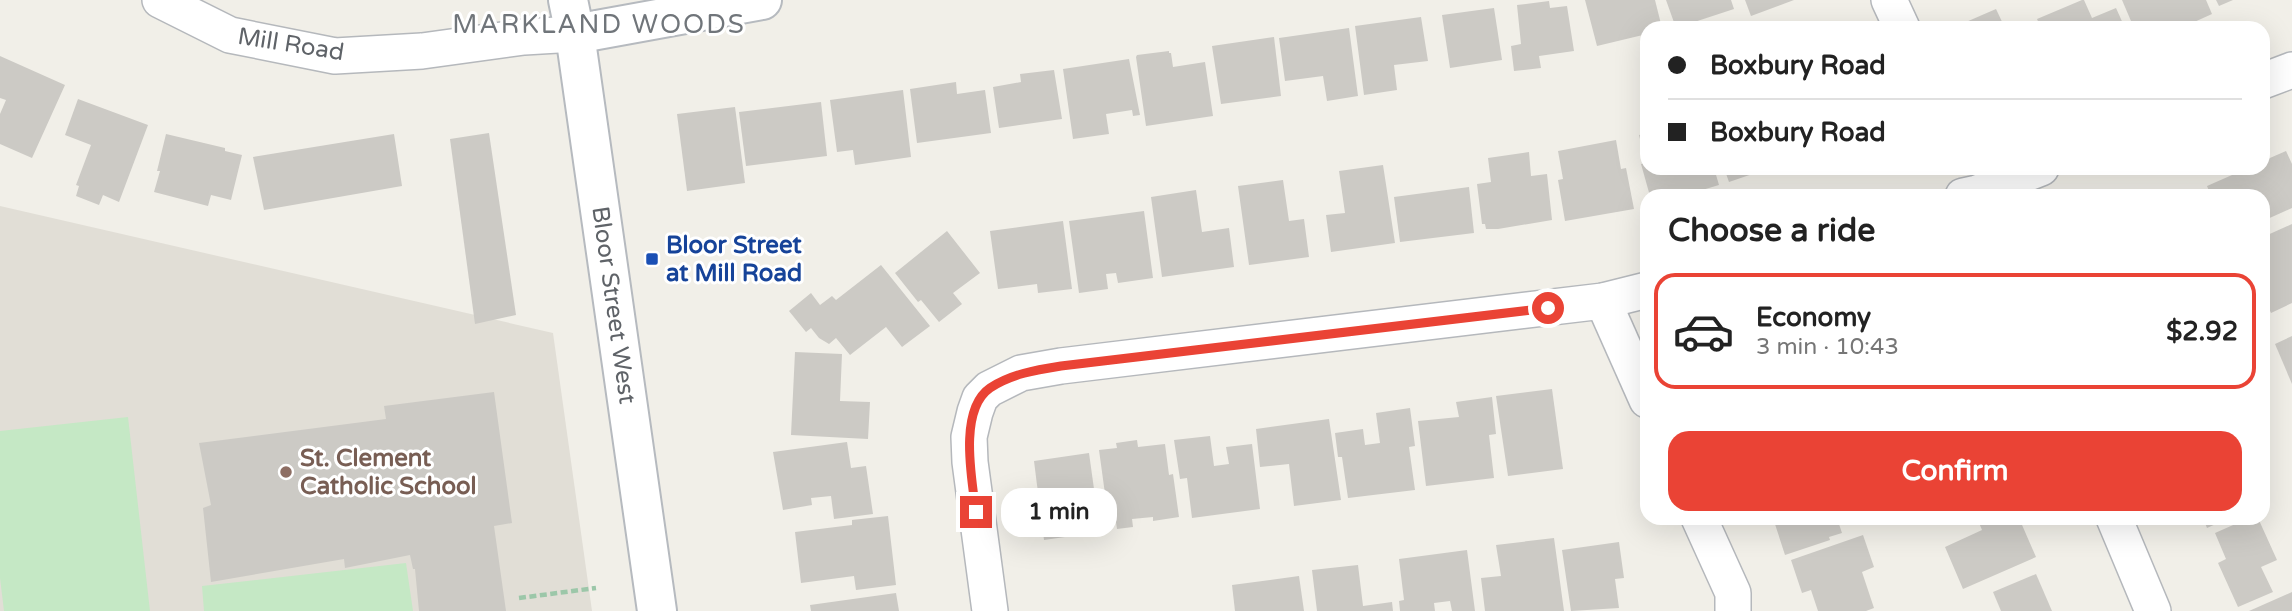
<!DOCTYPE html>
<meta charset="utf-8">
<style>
:root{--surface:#fff;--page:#f2f2f2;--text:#222;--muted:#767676;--line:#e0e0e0;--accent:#ea4335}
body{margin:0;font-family:"Varela Round",sans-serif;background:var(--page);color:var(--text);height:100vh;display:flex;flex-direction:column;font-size:26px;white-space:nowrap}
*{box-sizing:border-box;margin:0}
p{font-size:23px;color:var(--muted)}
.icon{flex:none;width:38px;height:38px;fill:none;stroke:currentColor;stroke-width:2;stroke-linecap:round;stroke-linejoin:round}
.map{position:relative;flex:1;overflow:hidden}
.details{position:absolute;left:1640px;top:189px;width:630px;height:336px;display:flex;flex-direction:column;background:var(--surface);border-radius:21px;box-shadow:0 7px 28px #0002}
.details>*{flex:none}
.guide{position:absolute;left:1640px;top:21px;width:630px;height:154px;border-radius:21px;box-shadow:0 7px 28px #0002;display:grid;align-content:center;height:154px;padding:0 28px;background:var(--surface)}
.end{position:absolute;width:32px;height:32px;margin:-16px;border:9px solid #ea4335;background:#fff;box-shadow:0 0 0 4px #fff}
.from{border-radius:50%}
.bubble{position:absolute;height:49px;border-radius:21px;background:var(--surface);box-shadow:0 7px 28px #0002;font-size:23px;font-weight:700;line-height:49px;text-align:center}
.guide b{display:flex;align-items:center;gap:24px;height:66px;font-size:26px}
.guide b+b{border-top:2px solid var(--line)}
.guide i{width:18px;height:18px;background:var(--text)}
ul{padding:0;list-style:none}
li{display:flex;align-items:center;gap:21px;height:116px;margin:0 14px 10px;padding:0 14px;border:4px solid transparent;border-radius:21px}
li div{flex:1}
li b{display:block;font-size:26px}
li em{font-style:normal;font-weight:700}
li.current{border-color:var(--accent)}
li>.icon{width:63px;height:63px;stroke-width:1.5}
h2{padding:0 28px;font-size:32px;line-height:84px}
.cta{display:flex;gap:14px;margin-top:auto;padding:14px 28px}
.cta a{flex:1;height:80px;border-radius:21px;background:var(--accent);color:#fff;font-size:28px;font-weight:700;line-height:80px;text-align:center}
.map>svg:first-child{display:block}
</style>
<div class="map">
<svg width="2292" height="611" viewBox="0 0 2292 611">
<rect width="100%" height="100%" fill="#f1efe8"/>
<polygon fill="#e1ded6" points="0,206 553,333 592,611 0,611"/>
<g fill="#c5e8c5">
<polygon points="128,417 150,611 4,611 0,578 0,431"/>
<polygon points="406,563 413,611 204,611 202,586"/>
</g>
<g fill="#cccac5">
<polygon points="1585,0 1655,0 1662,28 1647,28 1647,34 1597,46"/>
<polygon points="1666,0 1731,0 1734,9 1676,28"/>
<polygon points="1745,0 1794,0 1751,16"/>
<polygon points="2082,0 2084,0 2092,18 2116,8 2125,28 2041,28 2037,19"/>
<polygon points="2122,0 2206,0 2212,14 2181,28 2134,28"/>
<polygon points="2216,0 2233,0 2219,6"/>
<polygon points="1549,1 1550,8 1567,6 1574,51 1539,56 1541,68 1514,71 1511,46 1521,44 1517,5"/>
<polygon points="1494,8 1502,60 1450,68 1442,15"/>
<polygon points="1996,9 2005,28 1969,28 1966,22"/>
<polygon points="1421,17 1428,61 1394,65 1397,90 1364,95 1355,26"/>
<polygon points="1349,28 1358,96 1327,101 1323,76 1285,81 1279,38"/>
<polygon points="1274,37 1281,96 1221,104 1212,46"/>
<polygon points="1169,51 1169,53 1171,53 1173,67 1205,62 1213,116 1146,126 1136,57 1137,55"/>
<polygon points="0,56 65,85 32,158 0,144 0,114 6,100 0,98"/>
<polygon points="1129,59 1140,115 1133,116 1132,110 1106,114 1109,134 1073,139 1063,69"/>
<polygon points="1054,70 1062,119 999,128 993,87 1021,82 1020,74"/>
<polygon points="956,82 957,94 985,90 991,133 917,143 910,89"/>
<polygon points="903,90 911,157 855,165 853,150 837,152 830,100"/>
<polygon points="78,99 148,125 119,202 103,195 99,205 76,196 79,186 76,185 91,145 65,135"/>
<polygon points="821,102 827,156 746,166 739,112"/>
<polygon points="735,107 745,183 687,191 677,114"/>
<polygon points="489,133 516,315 475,324 450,139"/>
<polygon points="1647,133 1647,162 1646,162 1639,135"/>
<polygon points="166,134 225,148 225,151 242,155 231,200 211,195 208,206 154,192 160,171 157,171"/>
<polygon points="394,134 402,186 264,210 253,157"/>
<polygon points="1616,140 1621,169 1626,168 1634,209 1565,221 1558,180 1563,179 1558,151"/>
<polygon points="2286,151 2292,164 2292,208 2263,221 2263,196 2211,196 2207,186 2248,168 2263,168 2263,161"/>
<polygon points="1529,152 1531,176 1547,174 1552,220 1498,229 1486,229 1485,224 1482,224 1477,184 1491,182 1488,158"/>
<polygon points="1647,163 1647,168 1714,168 1719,185 1682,196 1650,196 1641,164"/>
<polygon points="1383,165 1395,243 1331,252 1326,215 1345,213 1339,171"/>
<polygon points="1724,168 1770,168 1729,182"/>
<polygon points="1283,180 1289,221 1304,219 1309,257 1249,265 1238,186"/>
<polygon points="1469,187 1474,233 1400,242 1394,197"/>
<polygon points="1196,190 1202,232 1229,228 1234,267 1162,277 1151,197"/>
<polygon points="1144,211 1153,278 1118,283 1116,273 1106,274 1108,289 1079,293 1069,221"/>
<polygon points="1063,221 1072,289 1038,293 1037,284 998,289 990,231"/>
<polygon points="2292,224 2292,303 2271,313 2264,298 2263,298 2263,237"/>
<polygon points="947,231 980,273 953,293 962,304 939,322 921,300 918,302 895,273"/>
<polygon points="881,265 930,326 902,347 886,327 850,355 836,338 829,344 819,338 811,328 806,332 789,311 811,293 820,305 832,296 836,300"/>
<polygon points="2292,336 2292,384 2275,344"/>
<polygon points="795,352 842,354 840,401 870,402 868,439 791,435"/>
<polygon points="1552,389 1563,469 1508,476 1496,396"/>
<polygon points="494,392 512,523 494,526 506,611 419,611 415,569 413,569 410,555 345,568 344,559 211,582 203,508 211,505 199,443 386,419 384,406"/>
<polygon points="1492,397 1496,434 1489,435 1494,478 1426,486 1418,421 1459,417 1456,402"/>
<polygon points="1410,408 1415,446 1409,447 1415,490 1348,498 1342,457 1338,457 1335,433 1363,429 1365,445 1380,443 1376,413"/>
<polygon points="1329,419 1341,500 1294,506 1289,464 1260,467 1256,429"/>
<polygon points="1210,436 1214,466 1229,464 1226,447 1252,444 1260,509 1192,518 1187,478 1180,479 1174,440"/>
<polygon points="1137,440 1138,447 1165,444 1169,475 1173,474 1179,517 1153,521 1153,517 1132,519 1133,527 1117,529 1116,522 1109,523 1099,450 1117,448 1116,443"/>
<polygon points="847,442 851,468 866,466 873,514 834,519 831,496 811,498 812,505 783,510 773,452"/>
<polygon points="1089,453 1100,532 1044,540 1034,461"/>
<polygon points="888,516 896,585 856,590 854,576 801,583 795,532 852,525 852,520"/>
<polygon points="1773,518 1837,518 1842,533 1829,537 1830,540 1785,555"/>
<polygon points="1977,518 2019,518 2036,557 1963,589 1945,547 1982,530"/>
<polygon points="2203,518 2229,518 2207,528"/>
<polygon points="2249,518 2258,518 2277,560 2261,567 2273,592 2238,607 2218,563 2226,559 2215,533"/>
<polygon points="1863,535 1874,567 1862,572 1874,608 1866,611 1818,611 1811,590 1802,593 1791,560"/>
<polygon points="1554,538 1564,611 1485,611 1481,578 1501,576 1496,545"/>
<polygon points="1619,542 1624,578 1615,579 1619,608 1571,611 1562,550"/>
<polygon points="1467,550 1475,611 1452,611 1450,601 1434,603 1435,611 1400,611 1399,601 1404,600 1399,559"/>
<polygon points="1358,565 1363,606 1392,602 1393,611 1317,611 1312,570"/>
<polygon points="2036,574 2052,611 2001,611 1993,592"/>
<polygon points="1299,576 1304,611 1235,611 1232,585"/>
<polygon points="2292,592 2292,611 2249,611"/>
<polygon points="896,593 899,611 811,611 810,605"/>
</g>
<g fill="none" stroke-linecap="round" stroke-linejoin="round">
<g stroke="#b5b8bc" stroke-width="38">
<g id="street">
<polyline points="160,0 230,35 335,56 422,51 524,37 575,34"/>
<polyline points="1889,0 1902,28"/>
<polyline points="2263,81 2292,70"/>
<polyline points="1963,196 1977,193 2041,168"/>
<polyline points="1603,301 1647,400"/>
<polyline points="1699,518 1733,593 1733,611"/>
<polyline points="2114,518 2153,611"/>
<polyline points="990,611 970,462 969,437 975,412 980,398 989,389 1021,373 1061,366 1603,301 1647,290"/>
</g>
</g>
<g stroke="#b6babf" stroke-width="42">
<g id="secondary">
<polyline points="568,0 575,34 657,611"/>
<polyline points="575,34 762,0"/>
</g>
</g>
<polyline stroke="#9cc7a9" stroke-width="4.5" stroke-dasharray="7 3.5" stroke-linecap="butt" points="519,598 596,588"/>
<use href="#street" stroke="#fff" stroke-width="35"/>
<use href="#secondary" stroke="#fff" stroke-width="38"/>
</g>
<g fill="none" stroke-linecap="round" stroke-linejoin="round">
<path stroke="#ea4335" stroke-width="9" d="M976 512C972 480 958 410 990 388 1011 374 1036 370 1061 366L1548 308"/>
</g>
<rect fill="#1a4fb4" stroke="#fff" stroke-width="2.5" x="645" y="252" width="14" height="14" rx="3.5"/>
<circle fill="#8d6e63" stroke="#fff" stroke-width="2.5" cx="286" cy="472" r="7"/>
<g text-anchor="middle" stroke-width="6" stroke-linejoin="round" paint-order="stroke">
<g font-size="24" fill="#5f6368" stroke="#fff">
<text transform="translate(291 44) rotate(9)" y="8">Mill Road</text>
<text transform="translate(614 305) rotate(82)" y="8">Bloor Street West</text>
</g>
<g font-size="24" font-weight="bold" fill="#164399" stroke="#fff" text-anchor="start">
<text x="666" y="253">Bloor Street<tspan x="666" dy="28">at Mill Road</tspan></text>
</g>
<g font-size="24" font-weight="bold" fill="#785e54" stroke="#fff" text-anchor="start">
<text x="300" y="466">St. Clement<tspan x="300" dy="28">Catholic School</tspan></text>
</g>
<g font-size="26" letter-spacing="2" fill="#70757a" stroke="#fff">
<text x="599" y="33">MARKLAND WOODS</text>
</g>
</g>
</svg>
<i class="end from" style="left:1548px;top:308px"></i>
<i class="end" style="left:976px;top:512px"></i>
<div class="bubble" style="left:1001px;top:488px;width:116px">1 min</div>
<div class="guide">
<b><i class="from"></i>Boxbury Road</b>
<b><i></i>Boxbury Road</b>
</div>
<section class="details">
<h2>Choose a ride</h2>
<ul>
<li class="current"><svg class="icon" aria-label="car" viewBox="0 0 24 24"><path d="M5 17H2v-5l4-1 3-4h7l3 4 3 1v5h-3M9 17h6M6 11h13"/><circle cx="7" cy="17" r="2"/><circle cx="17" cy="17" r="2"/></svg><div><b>Economy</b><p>3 min · 10:43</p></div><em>$2.92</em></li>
</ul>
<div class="cta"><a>Confirm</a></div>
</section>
</div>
